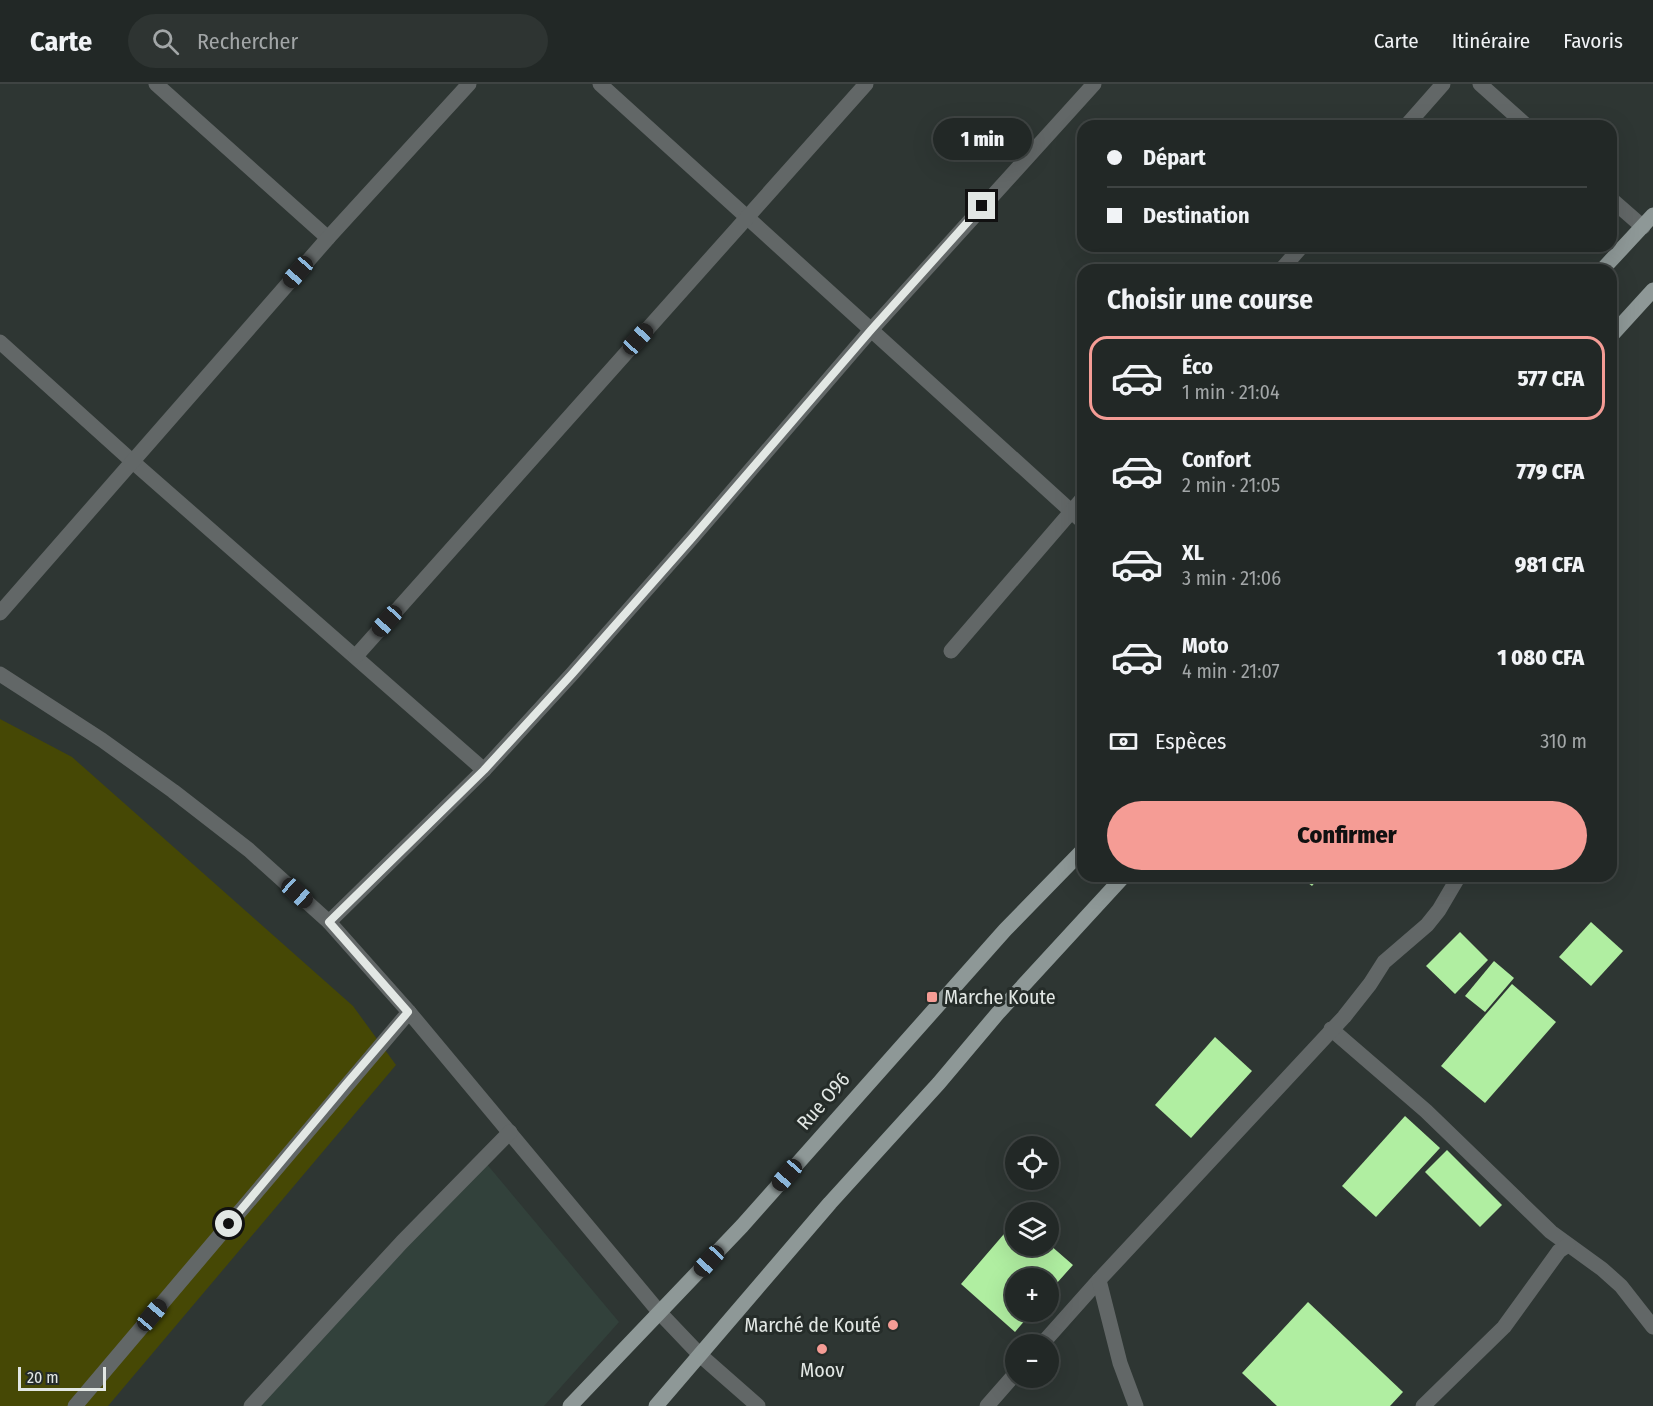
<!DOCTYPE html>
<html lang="fr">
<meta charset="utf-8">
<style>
:root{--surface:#222826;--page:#2e3432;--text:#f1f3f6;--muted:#a2a6a7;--line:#3f4443;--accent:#f59c95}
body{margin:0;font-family:"Fira Sans Condensed",sans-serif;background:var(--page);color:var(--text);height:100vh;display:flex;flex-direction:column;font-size:22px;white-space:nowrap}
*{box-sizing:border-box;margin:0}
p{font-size:20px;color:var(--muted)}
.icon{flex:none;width:33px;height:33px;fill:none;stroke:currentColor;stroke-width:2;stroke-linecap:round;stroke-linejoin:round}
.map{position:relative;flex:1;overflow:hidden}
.side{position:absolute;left:1077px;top:180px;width:540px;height:618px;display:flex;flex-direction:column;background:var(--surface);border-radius:18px;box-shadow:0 6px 24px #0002,0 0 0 2px var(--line)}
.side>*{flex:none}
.top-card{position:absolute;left:1077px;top:36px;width:540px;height:132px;border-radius:18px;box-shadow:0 6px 24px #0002,0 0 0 2px var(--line);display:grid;align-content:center;height:132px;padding:0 30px;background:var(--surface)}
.tools{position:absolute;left:1005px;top:1052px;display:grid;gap:12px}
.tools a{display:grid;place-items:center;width:54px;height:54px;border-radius:50%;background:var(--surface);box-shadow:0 6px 24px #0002,0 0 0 2px var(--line);font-size:30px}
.scale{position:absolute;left:18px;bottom:15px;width:88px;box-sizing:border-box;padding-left:6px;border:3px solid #e2e7e4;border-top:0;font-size:16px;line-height:21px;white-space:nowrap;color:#e2e7e4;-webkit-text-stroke:4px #252c29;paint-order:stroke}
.end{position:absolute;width:27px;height:27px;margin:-14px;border:8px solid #e2e7e4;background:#111;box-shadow:0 0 0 3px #111}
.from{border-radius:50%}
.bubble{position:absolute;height:42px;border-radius:21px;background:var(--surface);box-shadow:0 6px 24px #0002,0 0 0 2px var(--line);font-size:20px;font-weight:800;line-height:42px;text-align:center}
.car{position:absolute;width:18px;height:36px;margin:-18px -9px;border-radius:8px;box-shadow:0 0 4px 2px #0007;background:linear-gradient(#222 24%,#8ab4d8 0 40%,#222 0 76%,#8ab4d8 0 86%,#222 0)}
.top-card b{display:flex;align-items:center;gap:21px;height:57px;font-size:22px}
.top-card b+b{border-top:2px solid var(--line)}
.top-card i{width:15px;height:15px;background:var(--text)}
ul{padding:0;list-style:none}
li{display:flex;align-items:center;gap:18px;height:84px;margin:0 12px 9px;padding:0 18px;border:3px solid transparent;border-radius:18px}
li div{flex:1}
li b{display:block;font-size:22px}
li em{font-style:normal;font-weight:800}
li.selected{border-color:var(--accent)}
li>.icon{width:54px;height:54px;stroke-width:1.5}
h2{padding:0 30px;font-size:27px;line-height:72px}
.pay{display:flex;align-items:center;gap:15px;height:66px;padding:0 30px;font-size:22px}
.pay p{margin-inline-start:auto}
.button{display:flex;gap:12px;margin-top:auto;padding:12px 30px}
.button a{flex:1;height:69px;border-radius:36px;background:var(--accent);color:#111;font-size:24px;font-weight:800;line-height:69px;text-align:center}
header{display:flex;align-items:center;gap:36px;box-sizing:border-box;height:84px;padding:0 30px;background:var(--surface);border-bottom:2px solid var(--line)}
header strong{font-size:28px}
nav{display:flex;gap:33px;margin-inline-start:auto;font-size:21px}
.search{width:420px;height:54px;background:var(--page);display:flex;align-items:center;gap:15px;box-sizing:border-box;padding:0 21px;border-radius:33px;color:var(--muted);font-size:22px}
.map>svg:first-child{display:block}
</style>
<header>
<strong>Carte</strong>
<div class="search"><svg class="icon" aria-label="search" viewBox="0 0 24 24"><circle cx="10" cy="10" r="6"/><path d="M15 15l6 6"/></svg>Rechercher</div>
<nav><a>Carte</a><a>Itinéraire</a><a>Favoris</a></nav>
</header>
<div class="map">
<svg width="1653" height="1322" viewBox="0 0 1653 1322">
<rect width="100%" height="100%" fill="#2e3633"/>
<polygon fill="#32413b" points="485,1078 619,1238 544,1322 254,1322"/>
<polygon fill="#464805" points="0,635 72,673 353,922 396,981 108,1322 0,1322"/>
<g fill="#b0eea1">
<polygon points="1299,792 1320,792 1312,802"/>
<polygon points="1591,838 1623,867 1591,902 1559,873"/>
<polygon points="1460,848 1488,876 1455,910 1426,882"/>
<polygon points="1494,877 1514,894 1485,928 1465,912"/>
<polygon points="1512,900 1556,938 1485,1019 1441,982"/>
<polygon points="1215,953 1252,987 1191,1054 1155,1021"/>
<polygon points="1405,1032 1440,1064 1376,1133 1342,1102"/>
<polygon points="1447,1066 1502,1121 1480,1143 1425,1088"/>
<polygon points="1016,1136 1016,1161 1050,1161 1073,1181 1048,1209 1048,1194 1016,1194 1016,1227 1033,1227 1015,1248 961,1200"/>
<polygon points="1308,1218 1403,1308 1390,1322 1277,1322 1242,1289"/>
</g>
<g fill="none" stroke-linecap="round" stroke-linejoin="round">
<g stroke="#626767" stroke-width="15">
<polyline points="156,0 328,154"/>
<polyline points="600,0 1083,438"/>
<polyline points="1480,0 1527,42"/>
<polyline points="1406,42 1443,0"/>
<polyline points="1611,115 1643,143"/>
<polyline points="1281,186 1302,162"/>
<polyline points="0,258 133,378 484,686"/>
<polyline points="0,529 328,154 469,0"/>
<polyline points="951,567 1083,414"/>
<polyline points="356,572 866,0"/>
<polyline points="0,590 102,656 173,707 249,766 329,838 409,928 660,1229 700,1271 758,1322"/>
<polyline points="329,838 484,686 572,590 692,454 871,246 1094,0"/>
<polyline points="1331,945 1426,1027 1551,1148 1602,1185 1621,1202 1653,1243"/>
<polyline points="1042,1260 1099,1196"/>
<polyline points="75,1322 409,928"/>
<polyline points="251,1322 402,1158 510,1048"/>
<polyline points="987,1322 1016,1289"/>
<polyline points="1136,1322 1120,1279 1099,1196 1344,933 1370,900 1384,878 1427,841 1439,826 1459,792"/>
<polyline points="1423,1322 1504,1243 1559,1167 1568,1161"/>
</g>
<g stroke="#8e9897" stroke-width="15">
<polyline points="1602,186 1653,131"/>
<polyline points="1611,252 1653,206"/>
<polyline points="570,1322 742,1142 1005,846 1083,766"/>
<polyline points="656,1322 830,1119 939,999 998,929 1124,792"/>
</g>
</g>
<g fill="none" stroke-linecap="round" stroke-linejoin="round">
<polyline stroke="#e2e7e4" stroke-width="8" points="229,1140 347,999 408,928 329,838 484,686 572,590 692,454 871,246 982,122"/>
</g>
<g fill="#f59c95" stroke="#252c29" stroke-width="2">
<rect x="926" y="907" width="12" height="12" rx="3"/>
<circle cx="893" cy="1241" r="6"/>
<circle cx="822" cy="1265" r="6"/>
</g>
<g text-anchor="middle" stroke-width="6" stroke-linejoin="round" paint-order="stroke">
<g font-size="20" fill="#e2e7e4" stroke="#252c29" text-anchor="start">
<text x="944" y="920">Marche Koute</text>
<text x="881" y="1248" text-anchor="end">Marché de Kouté</text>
<text x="822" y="1293" text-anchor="middle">Moov</text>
</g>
<g font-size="20" fill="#e2e7e4" stroke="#252c29">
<text transform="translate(823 1017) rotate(-49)" y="7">Rue O96</text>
</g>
</g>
</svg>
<div class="tools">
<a><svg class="icon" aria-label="locate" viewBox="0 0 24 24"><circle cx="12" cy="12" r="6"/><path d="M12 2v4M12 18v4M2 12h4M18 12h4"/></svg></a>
<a><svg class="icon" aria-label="layers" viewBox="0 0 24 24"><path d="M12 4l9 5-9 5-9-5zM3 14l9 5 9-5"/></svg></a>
<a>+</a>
<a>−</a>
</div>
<div class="scale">20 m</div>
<i class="end from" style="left:229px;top:1140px"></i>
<i class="end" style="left:982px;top:122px"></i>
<div class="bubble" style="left:933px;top:34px;width:99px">1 min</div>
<i class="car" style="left:298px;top:188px;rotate:221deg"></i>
<i class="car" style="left:638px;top:255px;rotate:42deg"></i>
<i class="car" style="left:387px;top:537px;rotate:222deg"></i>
<i class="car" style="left:297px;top:809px;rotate:132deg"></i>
<i class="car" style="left:787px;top:1091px;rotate:221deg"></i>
<i class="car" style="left:709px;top:1177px;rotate:223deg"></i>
<i class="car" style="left:152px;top:1231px;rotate:40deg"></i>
<div class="top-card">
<b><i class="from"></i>Départ</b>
<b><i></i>Destination</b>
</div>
<section class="side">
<h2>Choisir une course</h2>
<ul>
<li class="selected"><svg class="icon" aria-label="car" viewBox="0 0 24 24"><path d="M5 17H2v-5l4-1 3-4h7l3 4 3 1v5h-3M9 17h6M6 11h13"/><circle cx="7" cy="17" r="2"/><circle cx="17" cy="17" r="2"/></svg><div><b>Éco</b><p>1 min · 21:04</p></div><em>577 CFA</em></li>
<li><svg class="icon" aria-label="car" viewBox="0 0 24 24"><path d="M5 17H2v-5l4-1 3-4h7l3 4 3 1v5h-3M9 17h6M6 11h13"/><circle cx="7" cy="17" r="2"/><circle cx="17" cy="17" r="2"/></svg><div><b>Confort</b><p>2 min · 21:05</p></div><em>779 CFA</em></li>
<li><svg class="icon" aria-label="car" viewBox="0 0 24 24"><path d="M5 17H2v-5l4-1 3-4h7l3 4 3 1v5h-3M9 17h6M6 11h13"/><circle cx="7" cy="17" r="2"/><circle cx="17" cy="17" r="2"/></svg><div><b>XL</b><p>3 min · 21:06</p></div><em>981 CFA</em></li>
<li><svg class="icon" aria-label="car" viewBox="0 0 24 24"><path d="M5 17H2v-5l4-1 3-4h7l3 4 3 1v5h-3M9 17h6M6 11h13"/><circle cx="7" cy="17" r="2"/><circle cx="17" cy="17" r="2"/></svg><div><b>Moto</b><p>4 min · 21:07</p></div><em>1 080 CFA</em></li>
</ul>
<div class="pay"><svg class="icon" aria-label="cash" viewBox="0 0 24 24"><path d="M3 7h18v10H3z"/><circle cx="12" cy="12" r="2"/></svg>Espèces<p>310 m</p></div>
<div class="button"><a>Confirmer</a></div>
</section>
</div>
